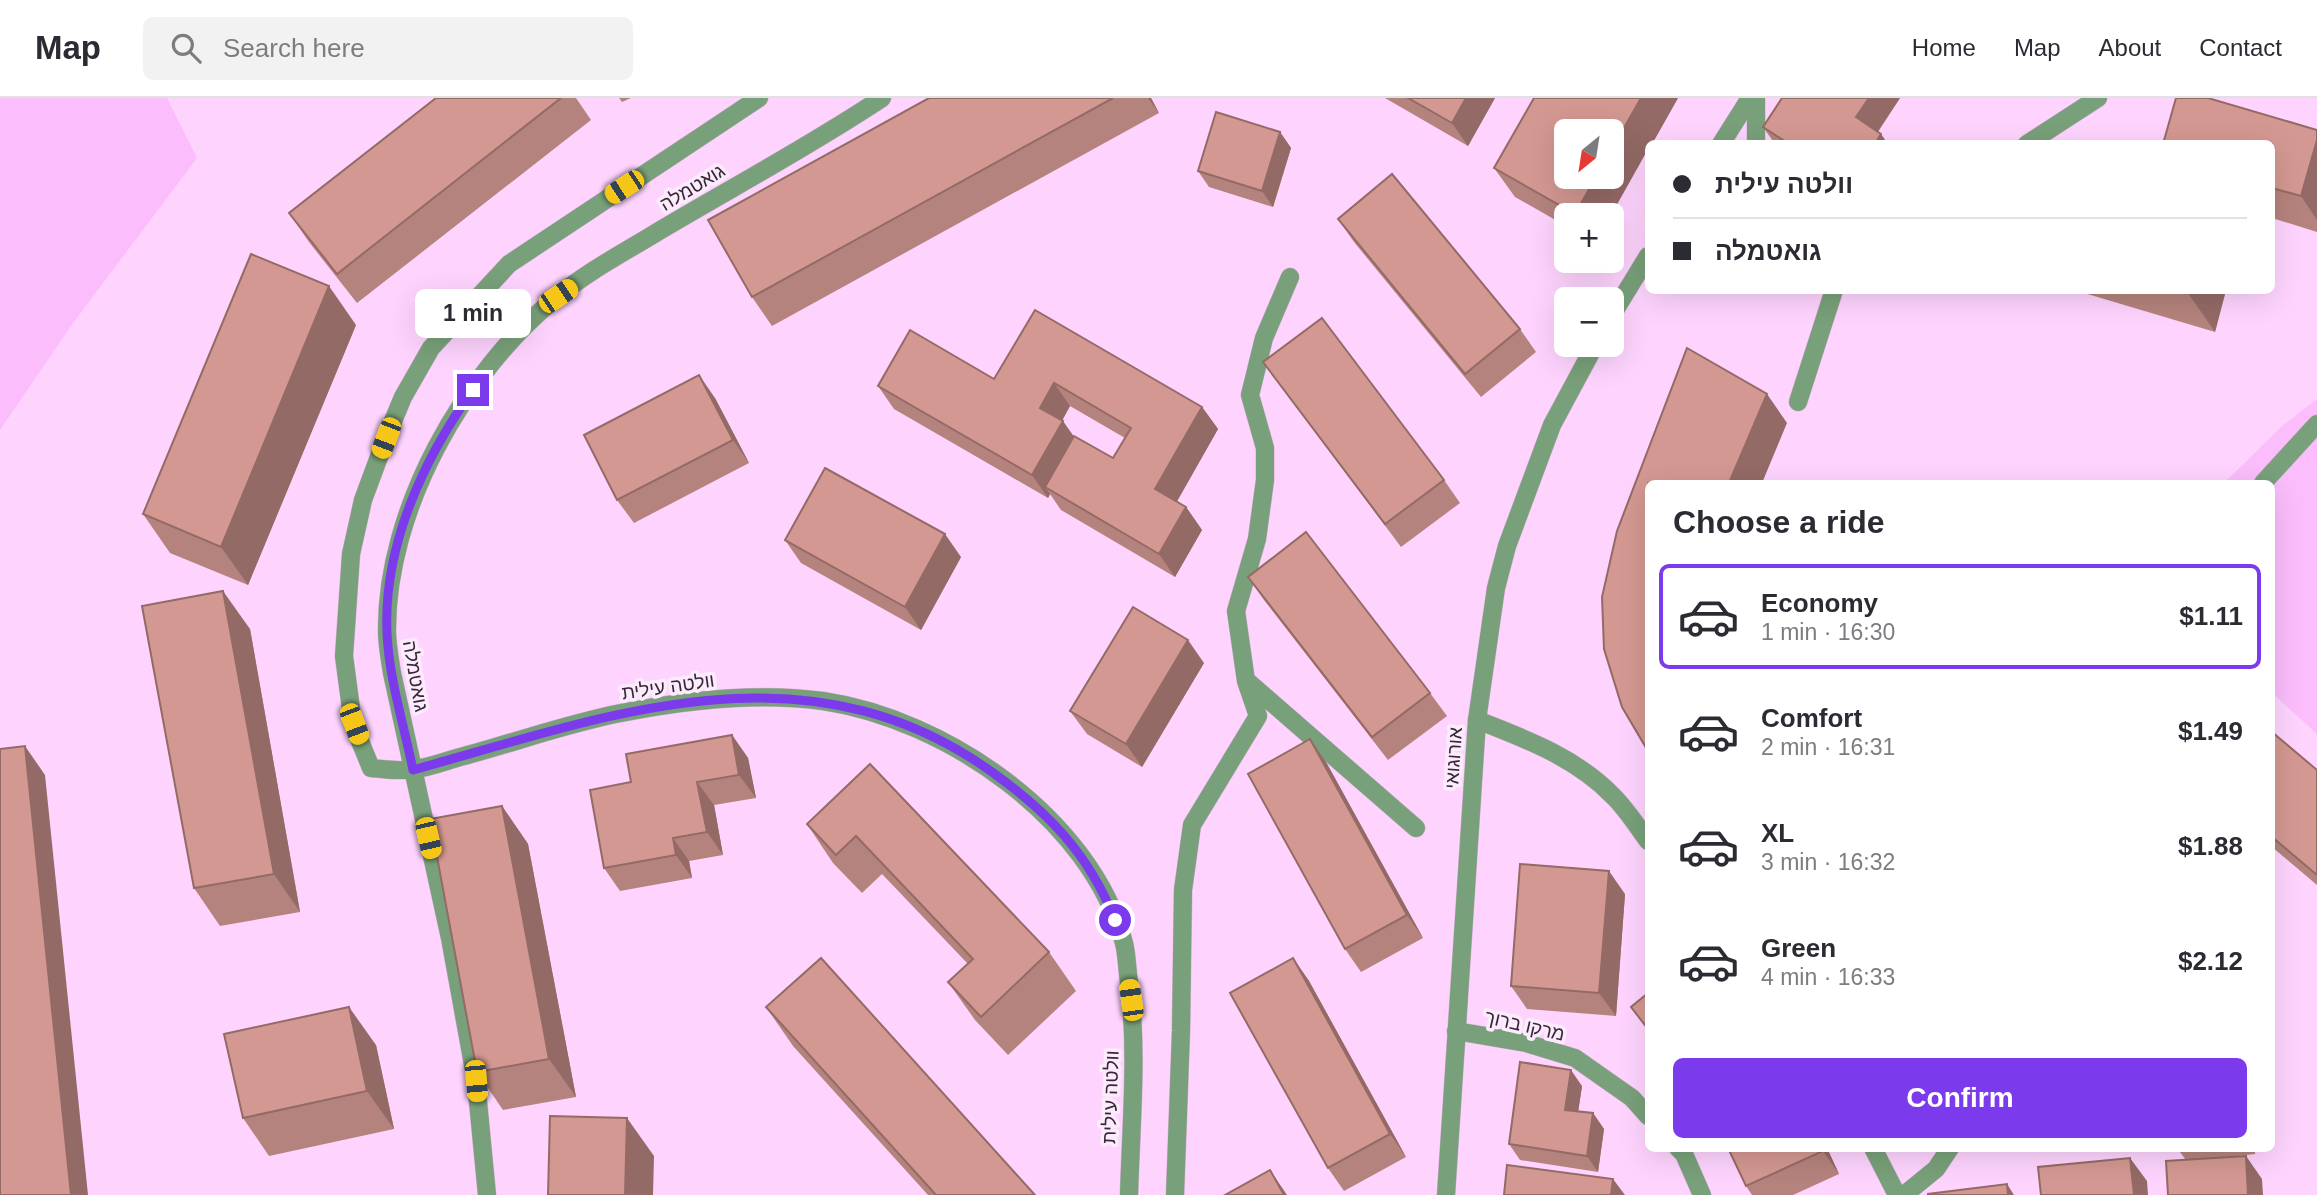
<!DOCTYPE html>
<meta charset="utf-8">
<style>
:root{--surface:#fff;--page:#f2f2f3;--text:#2b2b33;--muted:#7c7c81;--line:#e1e1e2;--accent:#7c3aed}
body{margin:0;font-family:Arial,"Noto Sans Hebrew",sans-serif;background:var(--page);color:var(--text);height:100vh;display:flex;flex-direction:column;font-size:26px;white-space:nowrap}
*{box-sizing:border-box;margin:0}
p{font-size:23px;color:var(--muted)}
.icon{flex:none;width:38px;height:38px;fill:none;stroke:currentColor;stroke-width:2;stroke-linecap:round;stroke-linejoin:round}
.map{position:relative;flex:1;overflow:hidden}
.sheet{position:absolute;left:1645px;top:382px;width:630px;height:672px;display:flex;flex-direction:column;background:var(--surface);border-radius:10px;box-shadow:0 7px 28px #0002}
.sheet>*{flex:none}
.banner{position:absolute;left:1645px;top:42px;width:630px;height:154px;border-radius:10px;box-shadow:0 7px 28px #0002;display:grid;align-content:center;height:154px;padding:0 28px;background:var(--surface)}
.needle{width:46px;rotate:210deg}
.fabs{position:absolute;left:1554px;top:21px;display:grid;gap:14px}
.fabs a{display:grid;place-items:center;width:70px;height:70px;border-radius:10px;background:var(--surface);box-shadow:0 7px 28px #0002;font-size:35px}
.end{position:absolute;width:32px;height:32px;margin:-16px;border:9px solid #7c3aed;background:#fff;box-shadow:0 0 0 4px #fff}
.from{border-radius:50%}
.bubble{position:absolute;height:49px;border-radius:10px;background:var(--surface);box-shadow:0 7px 28px #0002;font-size:23px;font-weight:600;line-height:49px;text-align:center}
.car{position:absolute;width:21px;height:42px;margin:-21px -10px;border-radius:9px;box-shadow:0 0 5px 2px #0007;background:linear-gradient(#f5c518 24%,#345 0 40%,#f5c518 0 76%,#345 0 86%,#f5c518 0)}
.banner b{display:flex;align-items:center;gap:24px;height:66px;font-size:26px}
.banner b+b{border-top:2px solid var(--line)}
.banner i{width:18px;height:18px;background:var(--text)}
ul{padding:0;list-style:none}
li{display:flex;align-items:center;gap:21px;height:105px;margin:0 14px 10px;padding:0 14px;border:4px solid transparent;border-radius:10px}
li div{flex:1}
li b{display:block;font-size:26px}
li em{font-style:normal;font-weight:600}
li.on{border-color:var(--accent)}
li>.icon{width:63px;height:63px;stroke-width:1.5}
h2{padding:0 28px;font-size:32px;line-height:84px}
.button{display:flex;gap:14px;margin-top:auto;padding:14px 28px}
.button a{flex:1;height:80px;border-radius:10px;background:var(--accent);color:#fff;font-size:28px;font-weight:600;line-height:80px;text-align:center}
header{display:flex;align-items:center;gap:42px;box-sizing:border-box;height:98px;padding:0 35px;background:var(--surface);border-bottom:2px solid var(--line)}
header strong{font-size:33px}
nav{display:flex;gap:38px;margin-inline-start:auto;font-size:24px}
.search{width:490px;height:63px;background:var(--page);display:flex;align-items:center;gap:18px;box-sizing:border-box;padding:0 24px;border-radius:10px;color:var(--muted);font-size:26px}
.map>svg:first-child{display:block}
</style>
<header>
<strong>Map</strong>
<div class="search"><svg class="icon" aria-label="search" viewBox="0 0 24 24"><circle cx="10" cy="10" r="6"/><path d="M15 15l6 6"/></svg>Search here</div>
<nav><a>Home</a><a>Map</a><a>About</a><a>Contact</a></nav>
</header>
<div class="map">
<svg width="2317" height="1097" viewBox="0 0 2317 1097">
<rect width="100%" height="100%" fill="#fed4fe"/>
<g fill="#fbbdfc">
<polygon points="0,0 167,0 197,60 73,225 0,332"/>
<polygon points="2317,301 2317,636 2272,595 2272,385 2224,385 2281,329"/>
</g>
<g fill="none" stroke-linecap="round" stroke-linejoin="round">
<g stroke="#d6b1d6" stroke-width="19">
<g id="minor">
<path d="M759 0 509 166 431 250 403 299 386 340 363 402 351 456 344 558 353 626 371 670C385 671 401 674 415 671 432 669 448 662 464 658 516 644 569 625 621 615 686 602 757 594 823 603 945 621 1091 720 1124 845 1127 857 1127 871 1129 884 1138 954 1131 1026 1129 1097"/>
<polyline points="1756,0 1756,46"/>
<polyline points="1721,46 1750,0"/>
<polyline points="2027,46 2098,0"/>
<polyline points="1612,217 1648,158"/>
<polyline points="1798,304 1834,192"/>
<polyline points="2263,385 2317,326"/>
<polyline points="1247,583 1416,730"/>
<path d="M1477 622C1526 641 1577 660 1614 699 1627 712 1637 728 1648 743"/>
<polyline points="1456,933 1526,945 1575,960 1632,1000 1648,1018"/>
<polyline points="1678,1050 1684,1056 1702,1097"/>
<polyline points="1873,1050 1897,1097"/>
<path d="M487 1097 476 983 450 840 392 575C390 562 387 547 387 533 386 412 464 274 557 199 588 173 625 154 659 133 733 89 810 48 882 0"/>
<polyline points="1175,1097 1181,933 1183,792 1192,727 1258,618 1246,583 1236,513 1257,441 1265,382 1265,350 1250,297 1264,240 1290,179"/>
<polyline points="1446,1097 1477,622 1496,490 1507,448 1552,327 1595,247"/>
<polyline points="1904,1097 1936,1071 1950,1050"/>
</g>
</g>
<use href="#minor" stroke="#78a07a" stroke-width="18"/>
</g>
<g fill="#b5837d" fill-rule="evenodd">
<polygon points="436,0 576,0 591,22 357,205 309,144 289,115"/>
<polygon points="619,0 631,0 622,4"/>
<polygon points="929,0 1151,0 1159,15 772,228 752,199"/>
<polygon points="1385,0 1495,0 1468,48"/>
<polygon points="1678,0 1652,46 1648,46 1648,51 1611,117 1566,117 1566,128 1515,99 1494,70"/>
<polygon points="1900,0 1878,34 1888,46 1775,46 1763,29"/>
<polygon points="2317,32 2317,134 2272,120 2272,46"/>
<polygon points="1280,34 1291,50 1273,109 1209,89 1198,73"/>
<polygon points="1338,121 1520,231 1536,254 1481,299 1354,144"/>
<polygon points="2074,192 2226,192 2215,234"/>
<path d="M1035 212 1202 309 1218 331 1177 403 1186 409 1202 432 1175 479 1061 412 1050 396 1048 400 894 311 878 288 994 281ZM1070 308 1125 340 1113 360 1074 339 1062 323Z"/>
<polygon points="356,227 248,487 170,455 143,416"/>
<polygon points="1263,264 1444,382 1460,405 1401,449"/>
<polygon points="715,300 749,365 634,425 617,402"/>
<polygon points="785,442 961,459 921,532 801,465"/>
<polygon points="1248,479 1430,595 1447,618 1388,662 1264,502"/>
<polygon points="250,531 300,814 220,828 194,790"/>
<polygon points="1204,565 1142,669 1087,636 1070,613"/>
<polygon points="2272,634 2317,672 2317,787 2272,749"/>
<polygon points="732,637 748,660 756,700 714,707 723,757 689,763 692,780 620,793 604,770 631,684"/>
<polygon points="1326,664 1423,840 1361,874 1345,851"/>
<polygon points="870,666 1049,854 1076,893 1008,957 975,922 948,884 968,866 882,776 862,795 833,765 807,726"/>
<polygon points="502,708 528,746 576,999 503,1012 477,974"/>
<polygon points="1625,796 1616,918 1527,911 1511,888"/>
<polygon points="1293,860 1309,883 1406,1059 1344,1093 1328,1070"/>
<polygon points="766,909 1035,1097 928,1097 793,948"/>
<polygon points="376,947 394,1031 269,1058 243,1020"/>
<polygon points="1582,988 1578,1014 1593,1015 1604,1031 1598,1074 1520,1062 1509,1046"/>
<polygon points="1728,1050 1827,1050 1839,1076 1793,1097 1752,1097 1746,1088"/>
<polygon points="2177,1050 2255,1050 2255,1056 2209,1061 2262,1081 2186,1062"/>
</g>
<g fill="#946a66">
<polygon points="1148,0 1151,0 1159,15"/>
<polygon points="1466,0 1495,0 1468,48 1452,25"/>
<polygon points="1641,0 1678,0 1652,46 1648,46 1648,51 1611,117 1576,117 1575,116 1596,79 1612,79 1612,51"/>
<polygon points="1869,0 1900,0 1872,42 1856,19"/>
<polygon points="1280,34 1291,50 1273,109 1262,93"/>
<polygon points="1881,36 1888,46 1875,46"/>
<polygon points="2317,42 2317,122 2301,98"/>
<polygon points="329,188 356,227 248,487 221,449"/>
<polygon points="2189,192 2226,192 2215,234 2188,195"/>
<polygon points="699,277 715,300 749,365 733,342"/>
<polygon points="1054,285 1070,308 1056,333 1040,310"/>
<polygon points="1767,296 1787,325 1762,385 1729,385"/>
<polygon points="1202,309 1218,331 1171,414 1155,391"/>
<polygon points="1063,323 1079,346 1045,389 1050,396 1048,400 1032,377"/>
<polygon points="1186,409 1202,432 1175,479 1159,456"/>
<polygon points="945,436 961,459 921,532 905,509"/>
<polygon points="223,493 250,531 300,814 274,776"/>
<polygon points="1188,542 1204,565 1142,669 1126,646"/>
<polygon points="732,637 748,660 756,700 739,677"/>
<polygon points="1310,641 1326,664 1423,840 1407,817"/>
<polygon points="25,648 45,677 88,1097 71,1097"/>
<polygon points="697,684 714,707 723,757 707,734"/>
<polygon points="502,708 528,746 576,999 549,961"/>
<polygon points="673,740 689,763 692,780 676,757"/>
<polygon points="1609,773 1625,796 1616,918 1599,895"/>
<polygon points="1293,860 1309,883 1406,1059 1390,1036"/>
<polygon points="349,909 376,947 394,1031 367,993"/>
<polygon points="1571,972 1582,988 1576,1028 1565,1012"/>
<polygon points="1593,1015 1604,1031 1598,1074 1587,1058"/>
<polygon points="627,1020 654,1058 653,1097 625,1097"/>
<polygon points="1822,1050 1827,1050 1839,1076 1823,1053"/>
<polygon points="2246,1058 2262,1081 2263,1097 2248,1097"/>
<polygon points="2130,1060 2147,1083 2148,1097 2134,1097"/>
<polygon points="1270,1072 1287,1097 1284,1097"/>
<polygon points="1613,1081 1625,1097 1611,1097"/>
<polygon points="2007,1086 2014,1097 2008,1097"/>
</g>
<g fill="#d39891" stroke="#946a66" stroke-width="2">
<polygon points="436,0 561,0 337,176 289,115"/>
<polygon points="929,0 1113,0 752,199 708,122"/>
<polygon points="1408,0 1466,0 1452,25"/>
<polygon points="1534,0 1641,0 1612,51 1612,33 1566,33 1566,79 1596,79 1575,116 1494,70"/>
<polygon points="1782,0 1869,0 1856,19 1881,36 1875,46 1789,46 1763,29"/>
<polygon points="2176,0 2208,0 2317,32 2317,42 2301,98 2272,90 2272,46 2163,46"/>
<polygon points="1216,14 1280,34 1262,93 1198,73"/>
<polygon points="1392,76 1520,231 1465,276 1338,121"/>
<polygon points="251,156 329,188 221,449 143,416"/>
<polygon points="1035,212 1202,309 1155,391 1186,409 1159,456 1045,389 1074,338 1113,360 1131,330 1054,285 1040,310 1063,323 1032,377 878,288 910,232 994,281"/>
<polygon points="1322,220 1444,382 1385,426 1263,264"/>
<polygon points="1687,250 1767,296 1729,385 1648,385 1648,653 1622,609 1604,551 1602,499 1617,433"/>
<polygon points="699,277 733,342 617,402 584,337"/>
<polygon points="825,370 945,436 905,509 785,442"/>
<polygon points="1306,434 1430,595 1372,639 1248,479"/>
<polygon points="223,493 274,776 194,790 142,508"/>
<polygon points="1133,509 1188,542 1126,646 1070,613"/>
<polygon points="2272,634 2317,672 2317,777 2272,739"/>
<polygon points="732,637 739,677 697,684 707,734 673,740 676,757 604,770 590,692 631,684 626,656"/>
<polygon points="1310,641 1407,817 1345,851 1248,676"/>
<polygon points="25,648 71,1097 0,1097 0,651"/>
<polygon points="870,666 1049,854 981,919 948,884 973,861 856,738 836,757 807,726"/>
<polygon points="502,708 549,961 477,974 430,721"/>
<polygon points="1520,766 1609,773 1599,895 1511,888"/>
<polygon points="821,860 1035,1097 936,1097 766,909"/>
<polygon points="1293,860 1390,1036 1328,1070 1230,895"/>
<polygon points="1648,895 1648,931 1631,909"/>
<polygon points="349,909 367,993 243,1020 224,936"/>
<polygon points="1520,964 1571,972 1565,1012 1593,1015 1587,1058 1509,1046"/>
<polygon points="550,1018 627,1020 625,1097 548,1097"/>
<polygon points="1728,1050 1822,1050 1823,1053 1746,1088"/>
<polygon points="2246,1058 2248,1097 2168,1097 2166,1063"/>
<polygon points="2130,1060 2134,1097 2041,1097 2038,1069"/>
<polygon points="1507,1067 1613,1081 1611,1097 1504,1097"/>
<polygon points="1270,1072 1284,1097 1225,1097"/>
<polygon points="2007,1086 2008,1097 1928,1097 1928,1096"/>
</g>
<g fill="none" stroke-linecap="round" stroke-linejoin="round">
<path stroke="#7c3aed" stroke-width="9" d="M473 292C424 360 383 448 387 535 389 581 404 627 413 672 611 617 805 541 992 674 1048 714 1089 756 1115 822"/>
</g>
<g text-anchor="middle" stroke-width="7" stroke-linejoin="round" paint-order="stroke">
<g font-size="19" fill="#372737" stroke="#fcebfc">
<text transform="translate(692 89) rotate(-31)" y="7">גואטמלה</text>
<text transform="translate(416 578) rotate(80)" y="7">גואטמלה</text>
<text transform="translate(668 588) rotate(-8)" y="7">וולטה עילית</text>
<text transform="translate(1453 660) rotate(-86)" y="7">אורוגואי</text>
<text transform="translate(1525 927) rotate(13)" y="7">מרקו ברוך</text>
<text transform="translate(1110 999) rotate(-88)" y="7">וולטה עילית</text>
</g>
</g>
</svg>
<div class="fabs">
<a><svg class="needle" viewBox="-14 -14 28 28"><path d="M0-13l5 13h-10z" fill="#e53935"/><path d="M0 13l5-13h-10z" fill="#7c7c81"/></svg></a>
<a>+</a>
<a>−</a>
</div>
<i class="end from" style="left:1115px;top:822px"></i>
<i class="end" style="left:473px;top:292px"></i>
<div class="bubble" style="left:415px;top:191px;width:116px">1 min</div>
<i class="car" style="left:624px;top:89px;rotate:237deg"></i>
<i class="car" style="left:558px;top:198px;rotate:56deg"></i>
<i class="car" style="left:386px;top:340px;rotate:201deg"></i>
<i class="car" style="left:354px;top:626px;rotate:159deg"></i>
<i class="car" style="left:428px;top:740px;rotate:167deg"></i>
<i class="car" style="left:1131px;top:902px;rotate:352deg"></i>
<i class="car" style="left:476px;top:983px;rotate:175deg"></i>
<div class="banner">
<b><i class="from"></i>וולטה עילית</b>
<b><i></i>גואטמלה</b>
</div>
<section class="sheet">
<h2>Choose a ride</h2>
<ul>
<li class="on"><svg class="icon" aria-label="car" viewBox="0 0 24 24"><path d="M5 17H2v-5l4-1 3-4h7l3 4 3 1v5h-3M9 17h6M6 11h13"/><circle cx="7" cy="17" r="2"/><circle cx="17" cy="17" r="2"/></svg><div><b>Economy</b><p>1 min · 16:30</p></div><em>$1.11</em></li>
<li><svg class="icon" aria-label="car" viewBox="0 0 24 24"><path d="M5 17H2v-5l4-1 3-4h7l3 4 3 1v5h-3M9 17h6M6 11h13"/><circle cx="7" cy="17" r="2"/><circle cx="17" cy="17" r="2"/></svg><div><b>Comfort</b><p>2 min · 16:31</p></div><em>$1.49</em></li>
<li><svg class="icon" aria-label="car" viewBox="0 0 24 24"><path d="M5 17H2v-5l4-1 3-4h7l3 4 3 1v5h-3M9 17h6M6 11h13"/><circle cx="7" cy="17" r="2"/><circle cx="17" cy="17" r="2"/></svg><div><b>XL</b><p>3 min · 16:32</p></div><em>$1.88</em></li>
<li><svg class="icon" aria-label="car" viewBox="0 0 24 24"><path d="M5 17H2v-5l4-1 3-4h7l3 4 3 1v5h-3M9 17h6M6 11h13"/><circle cx="7" cy="17" r="2"/><circle cx="17" cy="17" r="2"/></svg><div><b>Green</b><p>4 min · 16:33</p></div><em>$2.12</em></li>
</ul>
<div class="button"><a>Confirm</a></div>
</section>
</div>
